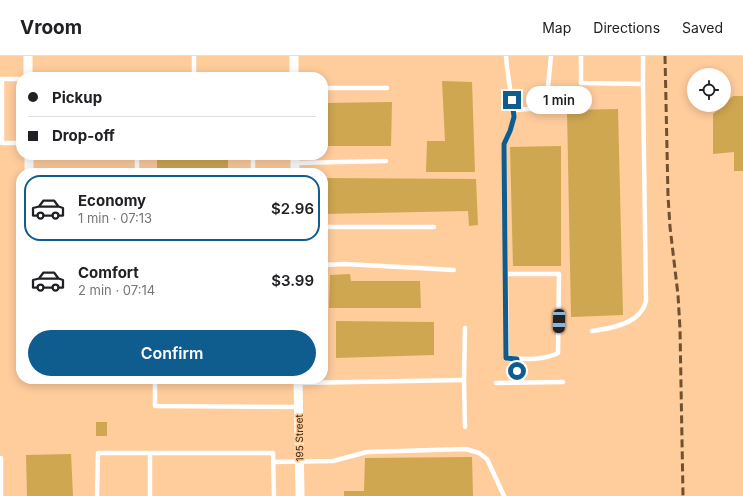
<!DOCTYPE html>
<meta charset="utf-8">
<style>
:root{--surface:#fff;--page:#f6f6f6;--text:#202124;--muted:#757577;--line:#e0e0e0;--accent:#0f5c8f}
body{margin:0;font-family:Inter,sans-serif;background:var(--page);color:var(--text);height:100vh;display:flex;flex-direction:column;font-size:15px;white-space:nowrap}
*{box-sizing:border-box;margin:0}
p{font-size:13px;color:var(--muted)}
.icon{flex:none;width:22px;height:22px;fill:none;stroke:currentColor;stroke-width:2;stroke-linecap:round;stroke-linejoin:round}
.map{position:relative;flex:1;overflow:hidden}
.drawer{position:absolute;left:16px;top:112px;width:312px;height:216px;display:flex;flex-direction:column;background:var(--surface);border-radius:16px;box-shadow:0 2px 10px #0003}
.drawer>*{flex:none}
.banner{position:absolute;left:16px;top:16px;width:312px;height:88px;border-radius:16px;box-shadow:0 2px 10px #0003;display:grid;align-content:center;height:88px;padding:0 12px;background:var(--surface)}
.controls{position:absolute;left:687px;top:12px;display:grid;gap:8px}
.controls a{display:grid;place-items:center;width:44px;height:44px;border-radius:50%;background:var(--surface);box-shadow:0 2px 10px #0003;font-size:20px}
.end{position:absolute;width:18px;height:18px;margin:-9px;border:5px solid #0f5c8f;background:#fff;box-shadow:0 0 0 2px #fff}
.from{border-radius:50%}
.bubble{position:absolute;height:28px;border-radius:14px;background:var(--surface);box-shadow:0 2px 10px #0003;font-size:13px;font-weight:600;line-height:28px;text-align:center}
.car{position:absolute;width:12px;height:24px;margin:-12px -6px;border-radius:5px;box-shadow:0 0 3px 1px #0007;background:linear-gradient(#222 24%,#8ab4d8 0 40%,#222 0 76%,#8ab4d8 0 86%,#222 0)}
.banner b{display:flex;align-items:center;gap:14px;height:38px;font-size:15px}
.banner b+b{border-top:1px solid var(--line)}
.banner i{width:10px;height:10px;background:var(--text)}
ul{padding:7px 0 0;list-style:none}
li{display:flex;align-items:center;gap:12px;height:66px;margin:0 8px 6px;padding:0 4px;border:2px solid transparent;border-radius:16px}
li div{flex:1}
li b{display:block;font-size:15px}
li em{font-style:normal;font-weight:600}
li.active{border-color:var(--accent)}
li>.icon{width:36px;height:36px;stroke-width:1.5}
.action{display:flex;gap:8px;margin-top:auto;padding:8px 12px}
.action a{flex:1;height:46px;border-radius:24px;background:var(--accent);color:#fff;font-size:16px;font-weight:600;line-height:46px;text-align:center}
header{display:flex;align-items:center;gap:24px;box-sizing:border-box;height:56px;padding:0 20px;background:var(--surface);border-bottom:1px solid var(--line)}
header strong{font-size:19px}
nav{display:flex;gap:22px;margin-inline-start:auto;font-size:14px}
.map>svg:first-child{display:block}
</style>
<header>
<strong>Vroom</strong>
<nav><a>Map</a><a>Directions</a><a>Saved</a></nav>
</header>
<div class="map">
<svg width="743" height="440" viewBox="0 0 743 440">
<rect width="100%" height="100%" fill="#ffcc9c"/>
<g fill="#cfa751">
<polygon points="442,25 472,26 475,116 426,116 427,85 445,85"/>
<polygon points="733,40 743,40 743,115 734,115 734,96 713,98 713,58 723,49 724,49 724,48"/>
<polygon points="392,46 391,90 323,90 323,47"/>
<polygon points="618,53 623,259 571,261 567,54"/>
<polygon points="561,90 561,210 513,210 510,91"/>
<polygon points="157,99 228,99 228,114 227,117 157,117"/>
<polygon points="323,122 476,123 478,169 469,170 468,155 323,158"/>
<polygon points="350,218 351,225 420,225 421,252 329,252 330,219"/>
<polygon points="336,265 434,266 434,299 336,302"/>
<rect x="96" y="366" width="11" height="14"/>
<polygon points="71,398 73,440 27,440 26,399"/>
<polygon points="472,401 473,440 344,440 344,435 364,435 365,402"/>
</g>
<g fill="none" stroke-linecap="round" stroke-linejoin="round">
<g stroke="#fff" stroke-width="4.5">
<polyline points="194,0 194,21"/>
<polyline points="581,0 581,27 643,28"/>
<polyline points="0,23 21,23"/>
<polyline points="2,23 2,87 21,87"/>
<polyline points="323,32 387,32"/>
<polyline points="513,54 546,52 551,0"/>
<polyline points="137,99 137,117"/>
<polyline points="253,99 253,117"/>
<polyline points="295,107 386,105"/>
<polyline points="323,171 434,171"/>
<polyline points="323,209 345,208 454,214"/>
<path d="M506 218H559L558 297C542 305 524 303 507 302L504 88 510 75 514 61 507 11 506 0"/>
<polyline points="465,272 464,324 465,371"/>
<path d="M592 275C608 273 633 269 642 254 644 252 645 248 646 245L643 28V0"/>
<polyline points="155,323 155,350 299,351"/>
<polyline points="298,327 464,324"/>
<polyline points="496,327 563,326"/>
<polyline points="517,327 517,303"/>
<polyline points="1,402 1,440"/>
<polyline points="273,406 333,405 367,396 466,393 479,397 487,403 504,440"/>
<polyline points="97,440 98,397 273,397 274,440"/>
<polyline points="150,440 150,397"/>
</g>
<g stroke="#fff" stroke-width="9">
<polyline points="28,0 28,21"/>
<polyline points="294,0 294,21"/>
<polyline points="29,99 29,117"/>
<polyline points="295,99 295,117"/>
<polyline points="298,323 300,440"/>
</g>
<polyline stroke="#6f5030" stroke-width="3" stroke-dasharray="8 4" stroke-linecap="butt" points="665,0 668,140 670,171 678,239 680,273 683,440"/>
</g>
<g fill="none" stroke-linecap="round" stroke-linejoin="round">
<polyline stroke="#0f5c8f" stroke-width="5" points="512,44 514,61 510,75 504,88 506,302 517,303 517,315"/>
</g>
<g text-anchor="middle" stroke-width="3.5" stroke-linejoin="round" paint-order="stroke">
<g font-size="10" fill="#331c02" stroke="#ffcc9c">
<text transform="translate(299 382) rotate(-91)" y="4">195 Street</text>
</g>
</g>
</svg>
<div class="controls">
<a><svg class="icon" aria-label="locate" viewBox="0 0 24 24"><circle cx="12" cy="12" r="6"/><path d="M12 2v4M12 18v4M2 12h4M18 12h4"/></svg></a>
</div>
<i class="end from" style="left:517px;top:315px"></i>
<i class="end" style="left:512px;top:44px"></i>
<div class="bubble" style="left:526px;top:30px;width:66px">1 min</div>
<i class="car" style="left:559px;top:265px;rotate:181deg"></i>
<div class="banner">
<b><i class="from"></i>Pickup</b>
<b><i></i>Drop-off</b>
</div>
<section class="drawer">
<ul>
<li class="active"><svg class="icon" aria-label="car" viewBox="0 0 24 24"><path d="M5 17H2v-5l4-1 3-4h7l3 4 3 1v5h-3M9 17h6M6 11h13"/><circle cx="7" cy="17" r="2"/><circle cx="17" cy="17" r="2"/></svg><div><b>Economy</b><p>1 min · 07:13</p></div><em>$2.96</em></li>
<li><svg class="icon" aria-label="car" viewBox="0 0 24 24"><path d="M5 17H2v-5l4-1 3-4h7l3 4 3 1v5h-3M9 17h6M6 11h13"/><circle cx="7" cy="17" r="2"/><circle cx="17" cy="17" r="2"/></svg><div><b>Comfort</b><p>2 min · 07:14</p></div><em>$3.99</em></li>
</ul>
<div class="action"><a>Confirm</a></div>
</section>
</div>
